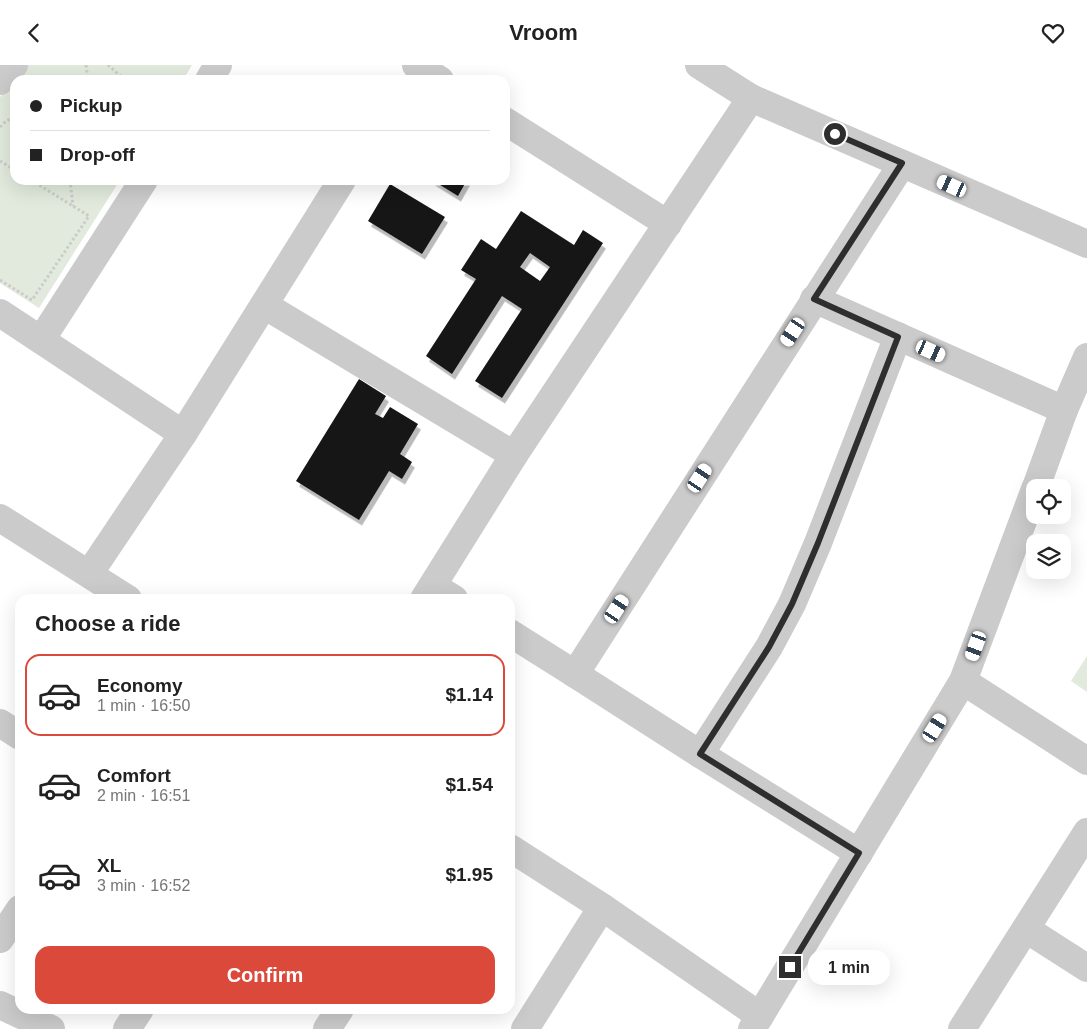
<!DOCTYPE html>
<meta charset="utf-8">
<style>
:root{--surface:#fff;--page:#f2f2f2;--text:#222;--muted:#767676;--line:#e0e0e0;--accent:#da493a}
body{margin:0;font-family:Helvetica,sans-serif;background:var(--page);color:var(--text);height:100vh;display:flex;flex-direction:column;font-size:19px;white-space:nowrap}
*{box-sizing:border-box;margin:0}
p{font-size:16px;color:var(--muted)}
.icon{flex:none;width:28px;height:28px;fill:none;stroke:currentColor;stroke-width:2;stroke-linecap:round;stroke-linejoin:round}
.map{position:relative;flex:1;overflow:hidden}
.side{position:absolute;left:15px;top:529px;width:500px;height:420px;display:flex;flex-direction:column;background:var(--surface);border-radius:15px;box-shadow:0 5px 20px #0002}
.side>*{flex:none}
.banner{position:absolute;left:10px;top:10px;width:500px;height:110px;border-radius:15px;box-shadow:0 5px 20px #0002;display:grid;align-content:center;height:110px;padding:0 20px;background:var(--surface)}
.fabs{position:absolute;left:1026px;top:414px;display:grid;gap:10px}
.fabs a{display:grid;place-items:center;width:45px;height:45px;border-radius:10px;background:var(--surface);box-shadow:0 5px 20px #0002;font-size:25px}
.end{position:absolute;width:22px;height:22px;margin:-11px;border:6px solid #2e2e2e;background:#fff;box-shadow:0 0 0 2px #fff}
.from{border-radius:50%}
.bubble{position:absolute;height:35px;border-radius:15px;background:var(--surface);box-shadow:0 5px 20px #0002;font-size:16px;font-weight:700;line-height:35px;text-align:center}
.car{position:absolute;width:15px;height:30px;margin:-15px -8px;border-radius:6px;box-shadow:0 0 4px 1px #0007;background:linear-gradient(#fff 24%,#345 0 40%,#fff 0 76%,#345 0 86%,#fff 0)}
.banner b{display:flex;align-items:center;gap:18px;height:48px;font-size:19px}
.banner b+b{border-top:1px solid var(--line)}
.banner i{width:12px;height:12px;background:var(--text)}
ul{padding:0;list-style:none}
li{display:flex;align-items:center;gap:15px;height:82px;margin:0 10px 8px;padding:0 10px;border:2px solid transparent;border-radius:15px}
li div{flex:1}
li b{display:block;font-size:19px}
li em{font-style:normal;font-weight:700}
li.on{border-color:var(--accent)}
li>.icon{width:45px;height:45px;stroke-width:1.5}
h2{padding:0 20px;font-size:22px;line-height:60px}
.primary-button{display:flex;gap:10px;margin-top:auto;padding:10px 20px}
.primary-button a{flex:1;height:58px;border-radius:15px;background:var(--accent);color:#fff;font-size:20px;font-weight:700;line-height:58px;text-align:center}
header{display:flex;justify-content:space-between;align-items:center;height:65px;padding:0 20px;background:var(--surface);font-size:22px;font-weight:700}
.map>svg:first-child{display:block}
</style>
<header><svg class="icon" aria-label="back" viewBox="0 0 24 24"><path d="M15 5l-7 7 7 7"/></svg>Vroom<svg class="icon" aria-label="heart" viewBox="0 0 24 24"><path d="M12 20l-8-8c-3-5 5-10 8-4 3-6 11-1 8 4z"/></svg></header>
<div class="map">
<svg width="1087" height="964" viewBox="0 0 1087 964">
<defs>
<filter id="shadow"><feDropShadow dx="3" dy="5.5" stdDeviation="0" flood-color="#0004"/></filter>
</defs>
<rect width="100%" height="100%" fill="#fff"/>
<g fill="#e1eadc">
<polygon points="28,0 192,0 183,15 15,15 15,115 120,115 39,243 0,218 0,32"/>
<polygon points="1087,591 1087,627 1071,616"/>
</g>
<g fill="#151515" fill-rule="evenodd" filter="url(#shadow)">
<polygon points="432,115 467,115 458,131"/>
<polygon points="390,119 445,152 422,189 368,156"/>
<path d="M521 146 574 180 583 165 603 178 502 333 475 316 522 244 502 231 452 309 426 291 476 214 461 205 481 174 496 184ZM530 188 550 202 540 216 520 202Z"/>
<polygon points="359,314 386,331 375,349 383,353 390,342 418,359 400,389 412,397 402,414 389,406 359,455 296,416"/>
</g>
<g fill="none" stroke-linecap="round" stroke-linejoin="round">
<g stroke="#cbcbcb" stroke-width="3" stroke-dasharray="2.5 2.5" stroke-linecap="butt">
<polyline points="86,0 88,15"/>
<polyline points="108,0 125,15"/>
<polyline points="0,62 6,56 15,52"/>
<polyline points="0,96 15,105"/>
<polyline points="70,115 73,141"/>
<polyline points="0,215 32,235 89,151 31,115"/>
</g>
<g stroke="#cbcbcb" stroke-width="28">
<polyline points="416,0 440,15"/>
<polyline points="699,0 751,33 1087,179"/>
<polyline points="209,15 218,0"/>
<polyline points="0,16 14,0"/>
<polyline points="505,56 668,159"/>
<polyline points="814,234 1064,345"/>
<polyline points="264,240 514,390"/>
<polyline points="0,248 183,369"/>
<polyline points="41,275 144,115"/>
<polyline points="1036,422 1064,345 1087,292"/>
<polyline points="0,453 128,534"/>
<polyline points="89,509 183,369 342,115"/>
<polyline points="433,521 454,534"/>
<polyline points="424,534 514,390 751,33"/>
<polyline points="510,568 575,609 700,689 859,788"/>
<polyline points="575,609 902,99"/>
<polyline points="963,616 1087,696"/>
<polyline points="0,658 20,671"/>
<polyline points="700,689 769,582 792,539 818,478 898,271"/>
<polyline points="510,783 602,842 760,951"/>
<polyline points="1026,864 1087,903"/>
<polyline points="0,874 20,844"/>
<polyline points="0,940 51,964"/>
<polyline points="127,964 140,944"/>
<polyline points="327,964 340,944"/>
<polyline points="525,964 602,842"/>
<polyline points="752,964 963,616 1035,424"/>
<polyline points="962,964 1087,767"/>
</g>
</g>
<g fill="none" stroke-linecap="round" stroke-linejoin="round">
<polyline stroke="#2e2e2e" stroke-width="6" points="790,902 859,788 700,689 769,582 792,539 818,478 898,272 814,234 902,98 835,69"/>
</g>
</svg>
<div class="fabs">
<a><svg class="icon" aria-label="locate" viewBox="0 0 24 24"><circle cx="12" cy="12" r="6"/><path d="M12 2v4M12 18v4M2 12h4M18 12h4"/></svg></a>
<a><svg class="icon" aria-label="layers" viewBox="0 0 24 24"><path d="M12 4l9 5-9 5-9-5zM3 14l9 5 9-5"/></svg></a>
</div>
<i class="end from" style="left:835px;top:69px"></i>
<i class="end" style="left:790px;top:902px"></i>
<div class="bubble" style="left:808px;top:885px;width:82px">1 min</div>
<i class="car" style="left:952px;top:121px;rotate:294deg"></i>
<i class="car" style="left:793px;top:267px;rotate:213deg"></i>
<i class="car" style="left:931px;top:286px;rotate:114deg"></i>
<i class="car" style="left:700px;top:413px;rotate:33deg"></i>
<i class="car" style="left:617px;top:544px;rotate:33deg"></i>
<i class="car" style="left:976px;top:581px;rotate:200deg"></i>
<i class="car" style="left:935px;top:663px;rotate:32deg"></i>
<div class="banner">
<b><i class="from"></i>Pickup</b>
<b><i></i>Drop-off</b>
</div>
<section class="side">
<h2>Choose a ride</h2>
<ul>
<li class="on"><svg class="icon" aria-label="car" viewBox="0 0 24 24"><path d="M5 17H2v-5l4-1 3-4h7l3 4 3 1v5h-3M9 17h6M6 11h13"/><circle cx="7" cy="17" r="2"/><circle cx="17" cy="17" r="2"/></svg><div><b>Economy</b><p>1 min · 16:50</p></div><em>$1.14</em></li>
<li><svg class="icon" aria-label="car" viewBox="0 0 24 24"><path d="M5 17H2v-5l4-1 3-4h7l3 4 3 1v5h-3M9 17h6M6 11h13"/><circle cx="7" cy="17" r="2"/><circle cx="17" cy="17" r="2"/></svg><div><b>Comfort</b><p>2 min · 16:51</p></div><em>$1.54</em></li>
<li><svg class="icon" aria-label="car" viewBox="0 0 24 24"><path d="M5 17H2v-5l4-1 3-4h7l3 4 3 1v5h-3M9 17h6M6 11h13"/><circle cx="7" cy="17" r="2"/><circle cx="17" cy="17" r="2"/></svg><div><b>XL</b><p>3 min · 16:52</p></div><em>$1.95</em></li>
</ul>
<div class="primary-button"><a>Confirm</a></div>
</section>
</div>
